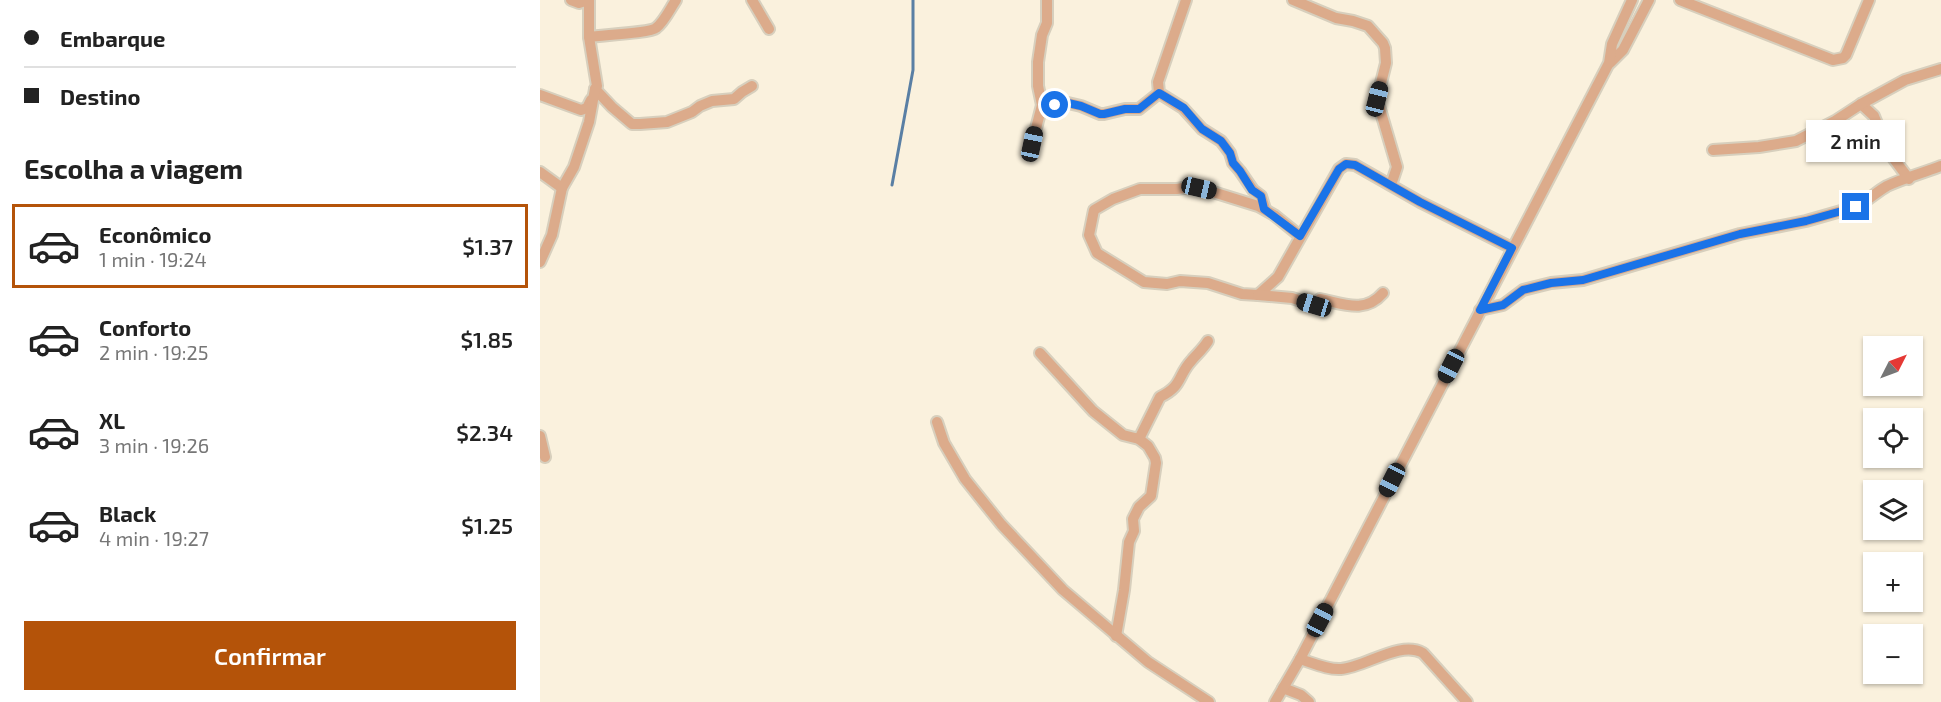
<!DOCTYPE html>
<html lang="pt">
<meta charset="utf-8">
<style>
:root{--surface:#fff;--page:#f2f2f2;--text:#222;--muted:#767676;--line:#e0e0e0;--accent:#b45309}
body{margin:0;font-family:"Exo 2",sans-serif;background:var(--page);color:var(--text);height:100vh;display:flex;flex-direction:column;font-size:22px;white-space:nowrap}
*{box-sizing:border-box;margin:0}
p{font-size:20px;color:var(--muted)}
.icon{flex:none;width:33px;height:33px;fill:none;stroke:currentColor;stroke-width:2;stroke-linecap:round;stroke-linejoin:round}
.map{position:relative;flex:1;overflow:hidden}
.side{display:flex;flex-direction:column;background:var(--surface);width:540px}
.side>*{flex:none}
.banner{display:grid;align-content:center;height:132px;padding:0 24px;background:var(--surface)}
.needle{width:39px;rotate:48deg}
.tools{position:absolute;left:1323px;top:336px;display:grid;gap:12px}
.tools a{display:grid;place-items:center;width:60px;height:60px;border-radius:0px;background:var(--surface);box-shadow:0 2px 4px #0004;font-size:30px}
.end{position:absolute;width:27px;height:27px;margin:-14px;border:8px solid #1a73e8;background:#fff;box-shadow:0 0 0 3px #fff}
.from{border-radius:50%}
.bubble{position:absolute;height:42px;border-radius:0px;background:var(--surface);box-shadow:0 2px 4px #0004;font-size:20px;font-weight:600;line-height:42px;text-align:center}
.car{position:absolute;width:18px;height:36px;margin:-18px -9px;border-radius:8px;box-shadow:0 0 4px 2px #0007;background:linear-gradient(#222 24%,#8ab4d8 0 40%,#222 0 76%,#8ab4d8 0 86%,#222 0)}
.banner b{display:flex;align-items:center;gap:21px;height:57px;font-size:22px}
.banner b+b{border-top:2px solid var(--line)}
.banner i{width:15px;height:15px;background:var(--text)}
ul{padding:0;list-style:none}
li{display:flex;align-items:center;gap:18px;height:84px;margin:0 12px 9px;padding:0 12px;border:3px solid transparent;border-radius:0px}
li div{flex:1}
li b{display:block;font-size:22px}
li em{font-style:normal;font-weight:600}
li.selected{border-color:var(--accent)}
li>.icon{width:54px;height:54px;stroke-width:1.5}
h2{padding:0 24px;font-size:27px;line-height:72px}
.primary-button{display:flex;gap:12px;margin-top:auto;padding:12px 24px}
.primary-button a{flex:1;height:69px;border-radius:0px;background:var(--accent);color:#fff;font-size:24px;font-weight:600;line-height:69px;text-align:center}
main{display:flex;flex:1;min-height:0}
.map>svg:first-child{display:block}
</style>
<main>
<section class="side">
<div class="banner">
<b><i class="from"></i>Embarque</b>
<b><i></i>Destino</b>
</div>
<h2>Escolha a viagem</h2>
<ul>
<li class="selected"><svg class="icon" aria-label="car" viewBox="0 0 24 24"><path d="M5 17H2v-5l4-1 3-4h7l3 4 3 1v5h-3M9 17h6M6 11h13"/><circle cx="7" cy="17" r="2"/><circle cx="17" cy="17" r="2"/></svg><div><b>Econômico</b><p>1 min · 19:24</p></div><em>$1.37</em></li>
<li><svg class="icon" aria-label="car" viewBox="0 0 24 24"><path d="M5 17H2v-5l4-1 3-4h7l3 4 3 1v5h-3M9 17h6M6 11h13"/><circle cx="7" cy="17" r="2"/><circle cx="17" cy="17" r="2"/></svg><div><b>Conforto</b><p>2 min · 19:25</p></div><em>$1.85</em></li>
<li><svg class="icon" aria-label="car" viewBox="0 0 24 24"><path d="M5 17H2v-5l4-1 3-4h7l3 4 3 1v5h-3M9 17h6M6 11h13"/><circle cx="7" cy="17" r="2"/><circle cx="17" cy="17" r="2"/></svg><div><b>XL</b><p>3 min · 19:26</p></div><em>$2.34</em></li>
<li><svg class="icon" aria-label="car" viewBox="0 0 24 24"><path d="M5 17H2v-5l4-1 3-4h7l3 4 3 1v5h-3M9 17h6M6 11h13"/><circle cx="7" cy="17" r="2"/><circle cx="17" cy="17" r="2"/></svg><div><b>Black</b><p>4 min · 19:27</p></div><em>$1.25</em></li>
</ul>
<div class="primary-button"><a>Confirmar</a></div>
</section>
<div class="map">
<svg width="1401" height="702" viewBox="0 0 1401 702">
<rect width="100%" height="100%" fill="#faf1dd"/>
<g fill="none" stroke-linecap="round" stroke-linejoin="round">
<polyline stroke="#597fa4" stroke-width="3" points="352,185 373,70 373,0"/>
<g stroke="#d7cfbd" stroke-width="14">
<g id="minor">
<polyline points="212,0 229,29"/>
<polyline points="646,0 618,82 619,93 643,108 662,129 681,141 690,153 693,163 700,171 713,190 721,196 725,209"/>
<polyline points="753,0 796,18 813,21 828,26 843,43 845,48 846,63 837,99 857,167 851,185"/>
<polyline points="1140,0 1293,60 1303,58 1306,55 1329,0"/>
<path d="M49 37C61 35 110 33 116 28 124 22 130 9 136 0"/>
<polyline points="1070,63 1083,50 1109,0"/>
<polyline points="55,89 72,107 92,124 100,124 127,122 152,112 160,106 172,101 194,99 202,92 212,86"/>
<polyline points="0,95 41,110 47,108 51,100"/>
<polyline points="1321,104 1334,116 1348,151 1369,179"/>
<polyline points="502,105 528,103 541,106 560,114 564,114 585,109 599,109 619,93"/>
<polyline points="492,144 502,105 498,86 498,62 502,35 507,23 507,0"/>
<polyline points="1173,150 1219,147 1256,141 1295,121 1321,104 1365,80 1401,69"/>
<polyline points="0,172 22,188"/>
<polyline points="760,236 734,215 718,206 673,192 650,187 637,189 600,189 573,199 554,210 549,235 557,253 604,282 627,284 640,281 668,283 702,294 718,295 738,277 799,169 806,164 815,165 880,202 972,248"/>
<polyline points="0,262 12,235 22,188 34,167 49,122 55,89 57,86 49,37 49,0 39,3 31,0"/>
<path d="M718 295 752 298 774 305 780 299C804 304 825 314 843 293"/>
<path d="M940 310 963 305 983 290 1011 283 1043 280 1200 234 1266 221 1315 207C1327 202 1336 192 1347 186 1364 178 1383 173 1401 166"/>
<polyline points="500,353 553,411 583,435 599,439 608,446 615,458 616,463 611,496 599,507 593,519 594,531 589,542 584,590 576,636"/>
<polyline points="397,422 404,443 425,479 461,524 523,590 608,662 669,702"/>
<polyline points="0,436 5,457"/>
<path d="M599 439 620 397C643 386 637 376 652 360 657 354 663 349 668 341"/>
<path d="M760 659C773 663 788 670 801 669 826 667 860 640 883 653L927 702"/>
<polyline points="743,688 761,695 769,702"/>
<polyline points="735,702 760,659 1069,63 1072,44 1092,0"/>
</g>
</g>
<use href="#minor" stroke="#dcab8b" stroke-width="10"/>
</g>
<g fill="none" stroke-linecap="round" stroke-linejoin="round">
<polyline stroke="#1a73e8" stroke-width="8" points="515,105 528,103 541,106 560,114 564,114 585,109 599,109 619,93 644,108 662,129 681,141 690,153 693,163 700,171 712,190 721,196 724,209 760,236 799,169 806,164 815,165 880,202 972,248 940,310 963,305 983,290 1011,283 1043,280 1200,234 1266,221 1316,207"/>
</g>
</svg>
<div class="tools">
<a><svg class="needle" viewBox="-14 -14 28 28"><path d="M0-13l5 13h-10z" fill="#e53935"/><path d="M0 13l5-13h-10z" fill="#767676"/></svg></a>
<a><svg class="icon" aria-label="locate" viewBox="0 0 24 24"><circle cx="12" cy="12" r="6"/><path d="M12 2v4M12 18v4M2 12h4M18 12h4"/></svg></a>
<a><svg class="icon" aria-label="layers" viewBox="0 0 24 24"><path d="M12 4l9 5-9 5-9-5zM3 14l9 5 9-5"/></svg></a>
<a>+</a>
<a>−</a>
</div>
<i class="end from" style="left:515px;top:105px"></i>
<i class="end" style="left:1316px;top:207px"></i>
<div class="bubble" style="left:1266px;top:120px;width:99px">2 min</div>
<i class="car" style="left:837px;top:99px;rotate:14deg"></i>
<i class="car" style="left:492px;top:144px;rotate:12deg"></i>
<i class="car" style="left:659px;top:188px;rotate:103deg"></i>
<i class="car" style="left:774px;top:305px;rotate:287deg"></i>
<i class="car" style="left:911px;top:366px;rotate:207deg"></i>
<i class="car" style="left:852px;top:480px;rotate:207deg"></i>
<i class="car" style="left:780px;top:620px;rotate:28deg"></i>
</div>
</main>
